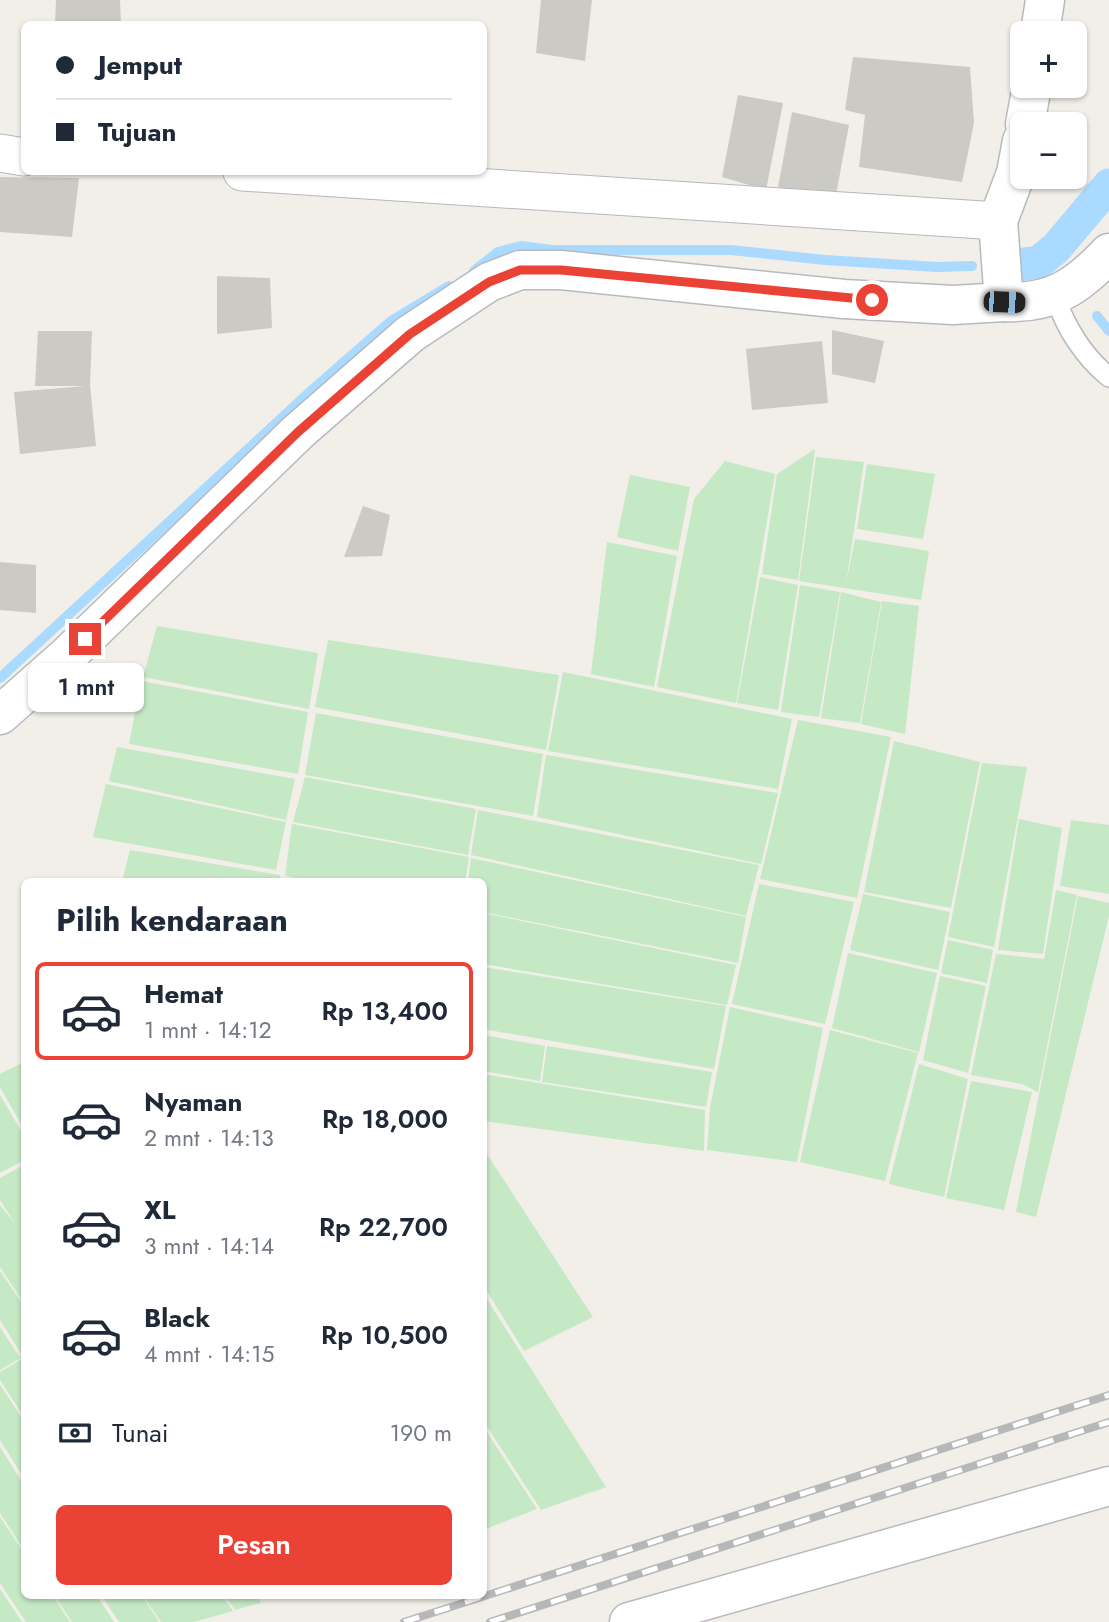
<!DOCTYPE html>
<html lang="id">
<meta charset="utf-8">
<style>
:root{--surface:#fff;--page:#f6f6f7;--text:#1f2937;--muted:#747a83;--line:#e0e1e3;--accent:#ea4335}
body{margin:0;font-family:Jost,sans-serif;background:var(--page);color:var(--text);height:100vh;display:flex;flex-direction:column;font-size:26px;white-space:nowrap}
*{box-sizing:border-box;margin:0}
p{font-size:23px;color:var(--muted)}
.icon{flex:none;width:38px;height:38px;fill:none;stroke:currentColor;stroke-width:2;stroke-linecap:round;stroke-linejoin:round}
.map{position:relative;flex:1;overflow:hidden}
.panel{position:absolute;left:21px;top:878px;width:466px;height:721px;display:flex;flex-direction:column;background:var(--surface);border-radius:10px;box-shadow:0 2px 5px #0004}
.panel>*{flex:none}
.hud{position:absolute;left:21px;top:21px;width:466px;height:154px;border-radius:10px;box-shadow:0 2px 5px #0004;display:grid;align-content:center;height:154px;padding:0 35px;background:var(--surface)}
.tools{position:absolute;left:1010px;top:21px;display:grid;gap:14px}
.tools a{display:grid;place-items:center;width:77px;height:77px;border-radius:10px;background:var(--surface);box-shadow:0 2px 5px #0004;font-size:35px}
.end{position:absolute;width:32px;height:32px;margin:-16px;border:9px solid #ea4335;background:#fff;box-shadow:0 0 0 4px #fff}
.from{border-radius:50%}
.bubble{position:absolute;height:49px;border-radius:10px;background:var(--surface);box-shadow:0 2px 5px #0004;font-size:23px;font-weight:600;line-height:49px;text-align:center}
.car{position:absolute;width:21px;height:42px;margin:-21px -10px;border-radius:9px;box-shadow:0 0 5px 2px #0007;background:linear-gradient(#222 24%,#8ab4d8 0 40%,#222 0 76%,#8ab4d8 0 86%,#222 0)}
.hud b{display:flex;align-items:center;gap:24px;height:66px;font-size:26px}
.hud b+b{border-top:2px solid var(--line)}
.hud i{width:18px;height:18px;background:var(--text)}
ul{padding:0;list-style:none}
li{display:flex;align-items:center;gap:21px;height:98px;margin:0 14px 10px;padding:0 21px;border:4px solid transparent;border-radius:10px}
li div{flex:1}
li b{display:block;font-size:26px}
li em{font-style:normal;font-weight:600}
li.active{border-color:var(--accent)}
li>.icon{width:63px;height:63px;stroke-width:1.5}
h2{padding:0 35px;font-size:32px;line-height:84px}
.pay{display:flex;align-items:center;gap:18px;height:77px;padding:0 35px;font-size:26px}
.pay p{margin-inline-start:auto}
.button{display:flex;gap:14px;margin-top:auto;padding:14px 35px}
.button a{flex:1;height:80px;border-radius:10px;background:var(--accent);color:#fff;font-size:28px;font-weight:600;line-height:80px;text-align:center}
.map>svg:first-child{display:block}
</style>
<div class="map">
<svg width="1109" height="1622" viewBox="0 0 1109 1622">
<rect width="100%" height="100%" fill="#f1efe8"/>
<g fill="#c5e8c5">
<polygon points="815,449 798,580 762,574 777,474"/>
<polygon points="816,457 864,462 846,584 855,539 929,551 921,600 799,581"/>
<polygon points="725,461 775,474 736,703 657,687 694,499"/>
<polygon points="867,464 935,474 923,539 857,529"/>
<polygon points="630,475 690,487 678,551 617,537"/>
<polygon points="607,542 677,556 654,687 591,674"/>
<polygon points="760,577 798,585 778,710 737,703"/>
<polygon points="800,585 840,592 819,717 781,712"/>
<polygon points="841,592 881,602 860,723 821,718"/>
<polygon points="882,601 919,606 905,734 861,724"/>
<polygon points="157,626 318,653 309,709 143,677"/>
<polygon points="328,640 559,675 546,750 315,707"/>
<polygon points="563,672 792,719 778,789 548,751"/>
<polygon points="141,681 308,712 298,774 129,744"/>
<polygon points="316,713 543,754 533,816 305,775"/>
<polygon points="798,720 891,737 857,898 760,879"/>
<polygon points="894,741 980,762 951,908 864,892"/>
<polygon points="117,747 295,779 286,820 109,781"/>
<polygon points="546,755 778,793 761,864 537,817"/>
<polygon points="982,763 1027,767 994,947 948,937"/>
<polygon points="305,777 476,809 468,855 293,822"/>
<polygon points="106,784 286,822 276,870 93,837"/>
<polygon points="478,810 759,865 746,916 471,855"/>
<polygon points="1019,819 1062,828 1043,954 998,950"/>
<polygon points="1071,820 1109,825 1109,894 1060,886"/>
<polygon points="292,824 469,857 465,882 320,882 285,876"/>
<polygon points="130,850 280,875 279,882 122,882"/>
<polygon points="471,858 746,917 738,963 483,912 483,882 468,882"/>
<polygon points="759,884 854,902 825,1024 732,1004"/>
<polygon points="1056,890 1077,895 1038,1092 1022,1084 971,1075 996,954 1044,959"/>
<polygon points="863,894 950,912 938,970 850,950"/>
<polygon points="1078,896 1109,903 1109,916 1036,1217 1016,1212"/>
<polygon points="483,913 736,965 727,1005 483,964"/>
<polygon points="948,940 993,950 987,983 941,973"/>
<polygon points="848,953 937,973 919,1052 832,1028"/>
<polygon points="483,967 726,1006 714,1069 483,1029"/>
<polygon points="940,976 986,986 968,1073 923,1060"/>
<polygon points="730,1007 823,1028 797,1162 707,1150 710,1108"/>
<polygon points="830,1030 918,1053 885,1181 800,1162"/>
<polygon points="483,1035 545,1046 540,1081 483,1071"/>
<polygon points="547,1046 712,1072 706,1107 542,1082"/>
<polygon points="24,1062 24,1129 0,1087 0,1074"/>
<polygon points="919,1064 968,1079 944,1197 889,1184"/>
<polygon points="483,1074 705,1110 704,1151 483,1121"/>
<polygon points="971,1081 1032,1092 1004,1210 946,1198"/>
<polygon points="0,1095 24,1136 24,1160 0,1173"/>
<polygon points="483,1148 593,1317 524,1351 483,1285"/>
<polygon points="24,1165 24,1232 21,1234 24,1240 24,1303 0,1267 0,1205 16,1225 0,1200 0,1178"/>
<polygon points="0,1271 24,1306 24,1358 0,1320"/>
<polygon points="483,1293 606,1487 541,1510 483,1420"/>
<polygon points="0,1327 20,1358 0,1370"/>
<polygon points="22,1359 24,1363 24,1417 0,1380 0,1372"/>
<polygon points="0,1385 24,1421 24,1478 0,1440"/>
<polygon points="483,1426 537,1509 483,1530"/>
<polygon points="0,1447 24,1485 24,1550 0,1513"/>
<polygon points="0,1517 24,1553 24,1596 53,1596 70,1622 26,1622 0,1583"/>
<polygon points="0,1589 22,1622 0,1622"/>
<polygon points="55,1596 97,1596 114,1622 72,1622"/>
<polygon points="102,1596 142,1596 159,1622 119,1622"/>
<polygon points="143,1596 223,1596 233,1611 194,1622 161,1622"/>
<polygon points="225,1596 257,1596 261,1603 235,1610"/>
</g>
<g fill="none" stroke-linecap="round" stroke-linejoin="round">
<g stroke="#aadaff" stroke-width="10">
<polyline points="474,271 498,252 521,246 552,250 731,250 825,260 937,267 972,266"/>
<polyline points="1097,316 1109,331"/>
<polyline points="0,678 312,390 391,321 449,286"/>
</g>
<polyline stroke="#aadaff" stroke-width="33" points="1018,265 1039,262 1056,248 1109,185"/>
</g>
<g fill="#cccac5">
<polygon points="56,0 120,0 121,24 55,24"/>
<polygon points="541,0 592,0 585,61 536,53"/>
<polygon points="853,57 970,67 974,123 962,182 859,167 865,115 845,110"/>
<polygon points="738,95 783,103 766,190 722,177"/>
<polygon points="792,112 849,125 835,200 778,187"/>
<polygon points="0,177 79,178 72,237 0,232"/>
<polygon points="217,276 270,278 272,328 217,334"/>
<polygon points="832,330 884,341 875,383 832,374"/>
<polygon points="38,331 92,331 90,385 96,446 20,454 14,392 85,386 35,386"/>
<polygon points="822,341 828,403 752,410 746,349"/>
<polygon points="363,506 390,515 382,556 344,557"/>
<polygon points="0,562 36,565 36,613 0,610"/>
</g>
<g fill="none" stroke-linecap="round" stroke-linejoin="round">
<g stroke="#b5b8bc" stroke-width="22">
<path id="lane" d="M1055 296C1065 327 1084 357 1109 377"/>
</g>
<g stroke="#b5b8bc" stroke-width="39">
<g id="street">
<polyline points="0,153 24,157"/>
<polyline points="242,172 998,221"/>
</g>
</g>
<g stroke="#b6babf" stroke-width="41">
<g id="secondary">
<polyline points="1040,33 1045,0"/>
<polyline points="1025,124 1032,86"/>
<path d="M1004 302C1052 304 1077 287 1109 253"/>
<polyline points="0,715 68,655 298,432 410,334 489,282 520,270 561,270 844,299 953,305 1004,302 998,221 1016,173 1022,141"/>
<polyline points="629,1622 1109,1486"/>
</g>
</g>
<use href="#lane" stroke="#fff" stroke-width="19"/>
<use href="#street" stroke="#fff" stroke-width="37"/>
<use href="#secondary" stroke="#fff" stroke-width="38"/>
<g stroke="#b6b7b8" stroke-width="8">
<g id="rail">
<polyline points="404,1622 1109,1395"/>
<polyline points="490,1622 1109,1422"/>
</g>
</g>
<use href="#rail" stroke="#fff" stroke-width="5" stroke-dasharray="16" stroke-linecap="butt"/>
</g>
<g fill="none" stroke-linecap="round" stroke-linejoin="round">
<polyline stroke="#ea4335" stroke-width="9" points="85,639 298,432 410,334 489,282 520,270 561,270 872,300"/>
</g>
</svg>
<div class="tools">
<a>+</a>
<a>−</a>
</div>
<i class="end from" style="left:872px;top:300px"></i>
<i class="end" style="left:85px;top:639px"></i>
<div class="bubble" style="left:28px;top:663px;width:116px">1 mnt</div>
<i class="car" style="left:1004px;top:302px;rotate:92deg"></i>
<div class="hud">
<b><i class="from"></i>Jemput</b>
<b><i></i>Tujuan</b>
</div>
<section class="panel">
<h2>Pilih kendaraan</h2>
<ul>
<li class="active"><svg class="icon" aria-label="car" viewBox="0 0 24 24"><path d="M5 17H2v-5l4-1 3-4h7l3 4 3 1v5h-3M9 17h6M6 11h13"/><circle cx="7" cy="17" r="2"/><circle cx="17" cy="17" r="2"/></svg><div><b>Hemat</b><p>1 mnt · 14:12</p></div><em>Rp 13,400</em></li>
<li><svg class="icon" aria-label="car" viewBox="0 0 24 24"><path d="M5 17H2v-5l4-1 3-4h7l3 4 3 1v5h-3M9 17h6M6 11h13"/><circle cx="7" cy="17" r="2"/><circle cx="17" cy="17" r="2"/></svg><div><b>Nyaman</b><p>2 mnt · 14:13</p></div><em>Rp 18,000</em></li>
<li><svg class="icon" aria-label="car" viewBox="0 0 24 24"><path d="M5 17H2v-5l4-1 3-4h7l3 4 3 1v5h-3M9 17h6M6 11h13"/><circle cx="7" cy="17" r="2"/><circle cx="17" cy="17" r="2"/></svg><div><b>XL</b><p>3 mnt · 14:14</p></div><em>Rp 22,700</em></li>
<li><svg class="icon" aria-label="car" viewBox="0 0 24 24"><path d="M5 17H2v-5l4-1 3-4h7l3 4 3 1v5h-3M9 17h6M6 11h13"/><circle cx="7" cy="17" r="2"/><circle cx="17" cy="17" r="2"/></svg><div><b>Black</b><p>4 mnt · 14:15</p></div><em>Rp 10,500</em></li>
</ul>
<div class="pay"><svg class="icon" aria-label="cash" viewBox="0 0 24 24"><path d="M3 7h18v10H3z"/><circle cx="12" cy="12" r="2"/></svg>Tunai<p>190 m</p></div>
<div class="button"><a>Pesan</a></div>
</section>
</div>
